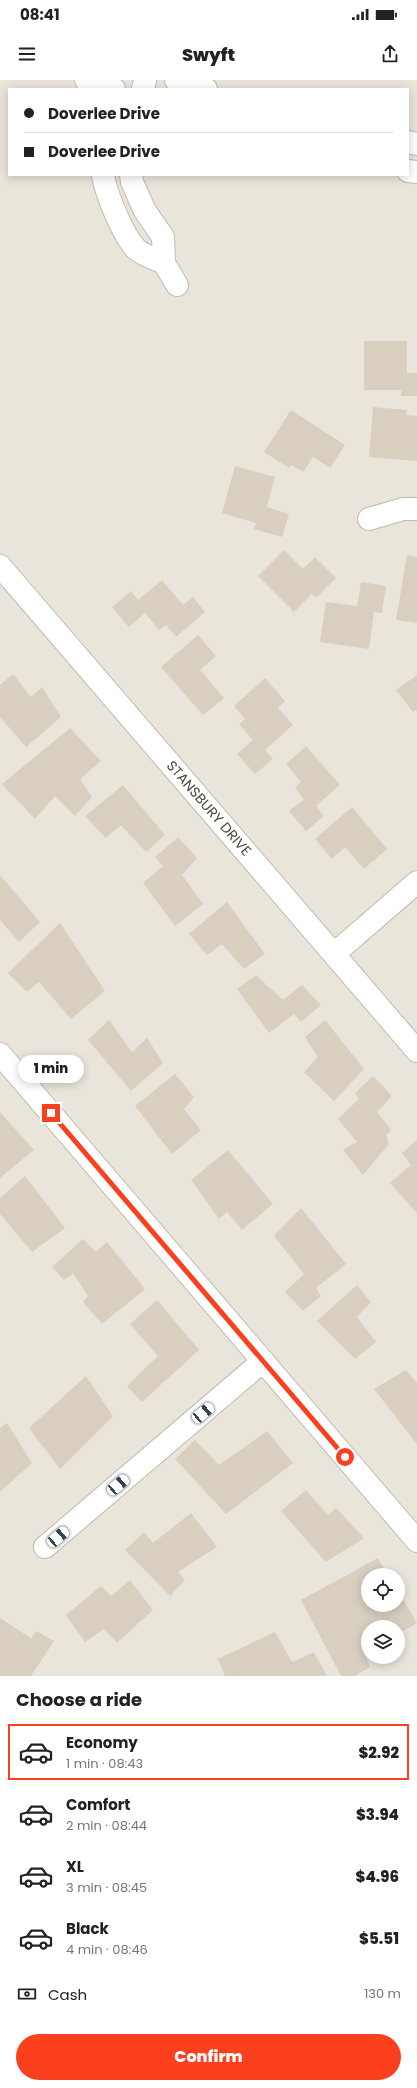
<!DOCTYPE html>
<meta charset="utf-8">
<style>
:root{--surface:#fff;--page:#f6f6f6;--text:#222;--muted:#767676;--line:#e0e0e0;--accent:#fc3f1d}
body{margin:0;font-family:Poppins,sans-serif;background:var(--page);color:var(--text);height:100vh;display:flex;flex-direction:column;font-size:15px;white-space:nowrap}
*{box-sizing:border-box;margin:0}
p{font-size:13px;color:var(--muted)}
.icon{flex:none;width:22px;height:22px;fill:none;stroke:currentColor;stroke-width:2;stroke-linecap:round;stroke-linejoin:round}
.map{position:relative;height:1596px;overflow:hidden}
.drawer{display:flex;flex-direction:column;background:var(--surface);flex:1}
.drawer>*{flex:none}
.banner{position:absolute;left:8px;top:8px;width:401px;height:88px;border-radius:0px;box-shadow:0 2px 10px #0003;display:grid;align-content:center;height:88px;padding:0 16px;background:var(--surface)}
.controls{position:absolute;left:361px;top:1488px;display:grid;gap:8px}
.controls a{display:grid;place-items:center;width:44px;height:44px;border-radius:50%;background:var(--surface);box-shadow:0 2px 10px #0003;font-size:20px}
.end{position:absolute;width:18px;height:18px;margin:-9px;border:5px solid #fc3f1d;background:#fff;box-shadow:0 0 0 2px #fff}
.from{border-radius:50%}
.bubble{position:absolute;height:28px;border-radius:14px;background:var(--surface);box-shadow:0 2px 10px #0003;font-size:13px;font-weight:800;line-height:28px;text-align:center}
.car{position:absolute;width:12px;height:24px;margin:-12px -6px;border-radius:5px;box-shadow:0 0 3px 1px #0007;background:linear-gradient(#fff 24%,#345 0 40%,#fff 0 76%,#345 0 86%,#fff 0)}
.banner b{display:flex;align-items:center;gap:14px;height:38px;font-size:15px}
.banner b+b{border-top:1px solid var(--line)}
.banner i{width:10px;height:10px;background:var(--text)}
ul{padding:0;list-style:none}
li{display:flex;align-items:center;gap:12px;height:56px;margin:0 8px 6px;padding:0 8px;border:2px solid transparent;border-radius:0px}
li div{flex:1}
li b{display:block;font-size:15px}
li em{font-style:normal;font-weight:800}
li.active{border-color:var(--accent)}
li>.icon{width:36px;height:36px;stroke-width:1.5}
h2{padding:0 16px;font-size:18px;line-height:48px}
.pay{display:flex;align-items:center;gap:10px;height:44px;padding:0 16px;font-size:15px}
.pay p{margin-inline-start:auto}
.cta{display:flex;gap:8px;margin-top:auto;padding:8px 16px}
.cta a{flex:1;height:46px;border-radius:24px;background:var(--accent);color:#fff;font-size:16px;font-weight:800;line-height:46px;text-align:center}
.status{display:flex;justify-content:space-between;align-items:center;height:28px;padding:0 20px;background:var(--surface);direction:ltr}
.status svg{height:11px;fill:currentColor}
header{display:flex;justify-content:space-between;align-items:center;height:52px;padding:0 16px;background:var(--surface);font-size:18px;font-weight:800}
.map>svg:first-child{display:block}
</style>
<div class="status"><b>08:41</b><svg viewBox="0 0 49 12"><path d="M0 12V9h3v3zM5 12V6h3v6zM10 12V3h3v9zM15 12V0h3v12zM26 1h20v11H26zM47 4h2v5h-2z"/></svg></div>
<header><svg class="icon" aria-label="menu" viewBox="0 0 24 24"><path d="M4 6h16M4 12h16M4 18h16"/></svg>Swyft<svg class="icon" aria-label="share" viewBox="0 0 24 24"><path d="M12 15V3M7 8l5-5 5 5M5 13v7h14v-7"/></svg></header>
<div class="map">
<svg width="417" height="1596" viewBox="0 0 417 1596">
<rect width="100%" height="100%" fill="#f6f3ec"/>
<path fill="#eae5da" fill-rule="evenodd" d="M0 0H417V1596H0ZM9 9H408V95H9ZM368 1495H398V1525H368ZM368 1547H398V1577H368Z"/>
<g fill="#d8cfc1">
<polygon points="364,261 407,261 407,293 417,293 417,316 401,316 401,310 364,310"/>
<polygon points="373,327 407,330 406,335 417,336 417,381 369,377"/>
<polygon points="291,330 345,365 330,388 313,377 303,392 291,385 289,388 264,372"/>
<polygon points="235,386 275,397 267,427 289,434 282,457 254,449 256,443 222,433"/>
<polygon points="284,470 303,489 315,477 336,498 316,518 312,514 294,532 258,496"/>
<polygon points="407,475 417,477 417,543 396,540"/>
<polygon points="162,500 183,525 193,517 205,532 176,557 166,545 159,550 145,533 129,547 112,527 131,511 138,520"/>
<polygon points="361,502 386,506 382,533 374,532 369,569 320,562 326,522 357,526"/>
<polygon points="198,555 216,576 200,590 224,618 203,635 161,587"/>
<polygon points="13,594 31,617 42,607 61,637 26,667 0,637 0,605"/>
<polygon points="417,595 417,632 416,630 413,632 396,610"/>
<polygon points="265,598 285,621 278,628 293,645 265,670 273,679 255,694 237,674 253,660 239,644 245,639 234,626"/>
<polygon points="70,648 101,681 80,699 92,717 75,736 55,716 35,739 2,704"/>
<polygon points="306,666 340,705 316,726 324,736 306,751 289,731 304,719 295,708 301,702 286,684"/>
<polygon points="123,705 165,755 146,772 121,745 106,758 85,736"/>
<polygon points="352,727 387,769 364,789 345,767 332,779 315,759"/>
<polygon points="178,757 197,778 182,795 203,824 175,846 143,803 163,786 155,777"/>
<polygon points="0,795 40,842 19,862 0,840"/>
<polygon points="227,822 265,874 244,889 222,864 207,875 189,854"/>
<polygon points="60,843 105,911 71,939 39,902 27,912 8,893"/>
<polygon points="256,895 283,920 302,905 321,925 301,942 294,934 269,953 237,909"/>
<polygon points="109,940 132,972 147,958 163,983 131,1011 88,960"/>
<polygon points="325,940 364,989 334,1021 304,992 318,977 305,957"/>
<polygon points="175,994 194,1017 184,1029 201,1050 172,1074 135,1026"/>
<polygon points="373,996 392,1016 377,1032 391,1050 386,1055 389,1064 363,1095 343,1070 357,1062 338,1039 359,1019 355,1013"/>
<polygon points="0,1032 34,1070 0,1098"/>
<polygon points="417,1060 417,1133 390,1103 411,1085 402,1073"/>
<polygon points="228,1070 273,1124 242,1150 227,1132 219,1139 191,1100"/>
<polygon points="25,1096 65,1148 32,1172 0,1134 0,1118"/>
<polygon points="301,1128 346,1184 316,1208 321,1216 303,1231 285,1212 304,1194 274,1156"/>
<polygon points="83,1159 96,1172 107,1162 145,1209 102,1244 83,1222 88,1216 73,1193 64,1200 52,1187"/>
<polygon points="357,1205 371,1222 357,1237 376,1262 355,1279 317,1241"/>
<polygon points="157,1220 199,1270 142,1322 127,1306 158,1276 130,1244"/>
<polygon points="406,1290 417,1303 417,1364 374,1309"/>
<polygon points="86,1296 113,1336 60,1389 29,1348"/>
<polygon points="7,1343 32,1383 0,1412 0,1348"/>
<polygon points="267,1351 293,1383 226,1434 175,1379 195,1360 219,1385"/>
<polygon points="306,1410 328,1435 336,1428 364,1458 326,1482 281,1431"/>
<polygon points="191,1433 217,1467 178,1492 185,1500 170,1516 125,1470 144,1452 153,1463"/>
<polygon points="378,1478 388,1495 368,1495 368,1525 398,1525 398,1511 417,1543 398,1554 398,1547 368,1547 368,1570 364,1572 370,1587 355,1596 341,1596 301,1520"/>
<polygon points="130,1500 153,1530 117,1563 104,1549 85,1562 66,1535 101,1506 111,1516"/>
<polygon points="0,1538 31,1558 36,1551 54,1561 31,1596 0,1596"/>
<polygon points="275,1552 292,1582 314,1572 327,1596 225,1596 218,1579"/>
</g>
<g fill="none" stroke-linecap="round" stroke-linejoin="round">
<g stroke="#c2bbae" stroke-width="24">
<g id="street">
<polyline points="86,0 114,9"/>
<polyline points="176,0 206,9"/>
<polyline points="143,9 145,0"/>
<polyline points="408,62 417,64"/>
<polyline points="408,91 417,92"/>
<path d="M103 95C106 114 123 155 136 169 142 175 156 179 164 183"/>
<polyline points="131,95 132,102 145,131 163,157 164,183 177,205"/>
<polyline points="369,439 403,429 417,429"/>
<polyline points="0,486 417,971"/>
<polyline points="334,874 417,802"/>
<polyline points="0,974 417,1461"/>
<polyline points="45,1467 263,1281"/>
</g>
</g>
<use href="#street" stroke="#fff" stroke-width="22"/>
</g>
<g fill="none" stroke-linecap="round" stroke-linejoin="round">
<polyline stroke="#fc3f1d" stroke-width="5" points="51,1033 345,1377"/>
</g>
<g text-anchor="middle" stroke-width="3" stroke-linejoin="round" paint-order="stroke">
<g font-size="14" fill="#4b4439" stroke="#fff">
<text transform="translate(209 728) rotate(49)" y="5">STANSBURY DRIVE</text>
</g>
</g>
</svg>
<div class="controls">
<a><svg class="icon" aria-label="locate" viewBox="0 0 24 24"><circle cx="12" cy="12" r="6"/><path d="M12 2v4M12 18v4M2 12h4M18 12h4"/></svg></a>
<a><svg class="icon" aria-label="layers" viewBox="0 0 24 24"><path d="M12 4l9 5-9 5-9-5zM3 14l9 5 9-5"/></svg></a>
</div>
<i class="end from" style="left:345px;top:1377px"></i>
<i class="end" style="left:51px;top:1033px"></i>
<div class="bubble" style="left:18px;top:975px;width:66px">1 min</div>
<i class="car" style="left:203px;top:1333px;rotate:50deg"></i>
<i class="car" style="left:118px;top:1405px;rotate:49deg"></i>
<i class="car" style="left:58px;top:1457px;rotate:49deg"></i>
<div class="banner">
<b><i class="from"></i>Doverlee Drive</b>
<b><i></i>Doverlee Drive</b>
</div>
</div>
<section class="drawer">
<h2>Choose a ride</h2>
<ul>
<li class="active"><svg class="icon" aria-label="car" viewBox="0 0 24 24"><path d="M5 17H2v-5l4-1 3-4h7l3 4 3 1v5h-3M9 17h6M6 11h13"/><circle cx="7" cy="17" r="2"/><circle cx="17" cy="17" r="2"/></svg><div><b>Economy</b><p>1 min · 08:43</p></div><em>$2.92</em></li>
<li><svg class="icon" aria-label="car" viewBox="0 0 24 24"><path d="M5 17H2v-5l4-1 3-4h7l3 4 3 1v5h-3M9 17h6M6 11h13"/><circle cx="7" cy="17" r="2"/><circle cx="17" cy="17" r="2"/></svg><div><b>Comfort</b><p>2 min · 08:44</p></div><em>$3.94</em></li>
<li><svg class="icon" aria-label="car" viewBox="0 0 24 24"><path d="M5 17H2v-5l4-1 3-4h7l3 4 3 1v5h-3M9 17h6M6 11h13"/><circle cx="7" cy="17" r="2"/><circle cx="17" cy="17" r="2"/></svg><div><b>XL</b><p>3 min · 08:45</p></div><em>$4.96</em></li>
<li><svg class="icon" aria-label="car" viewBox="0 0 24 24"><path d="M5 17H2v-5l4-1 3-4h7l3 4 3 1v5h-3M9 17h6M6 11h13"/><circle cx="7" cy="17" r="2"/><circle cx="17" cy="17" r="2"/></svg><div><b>Black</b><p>4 min · 08:46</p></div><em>$5.51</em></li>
</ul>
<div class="pay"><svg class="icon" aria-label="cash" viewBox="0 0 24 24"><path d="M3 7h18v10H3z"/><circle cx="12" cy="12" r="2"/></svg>Cash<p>130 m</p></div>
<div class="cta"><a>Confirm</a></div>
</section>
